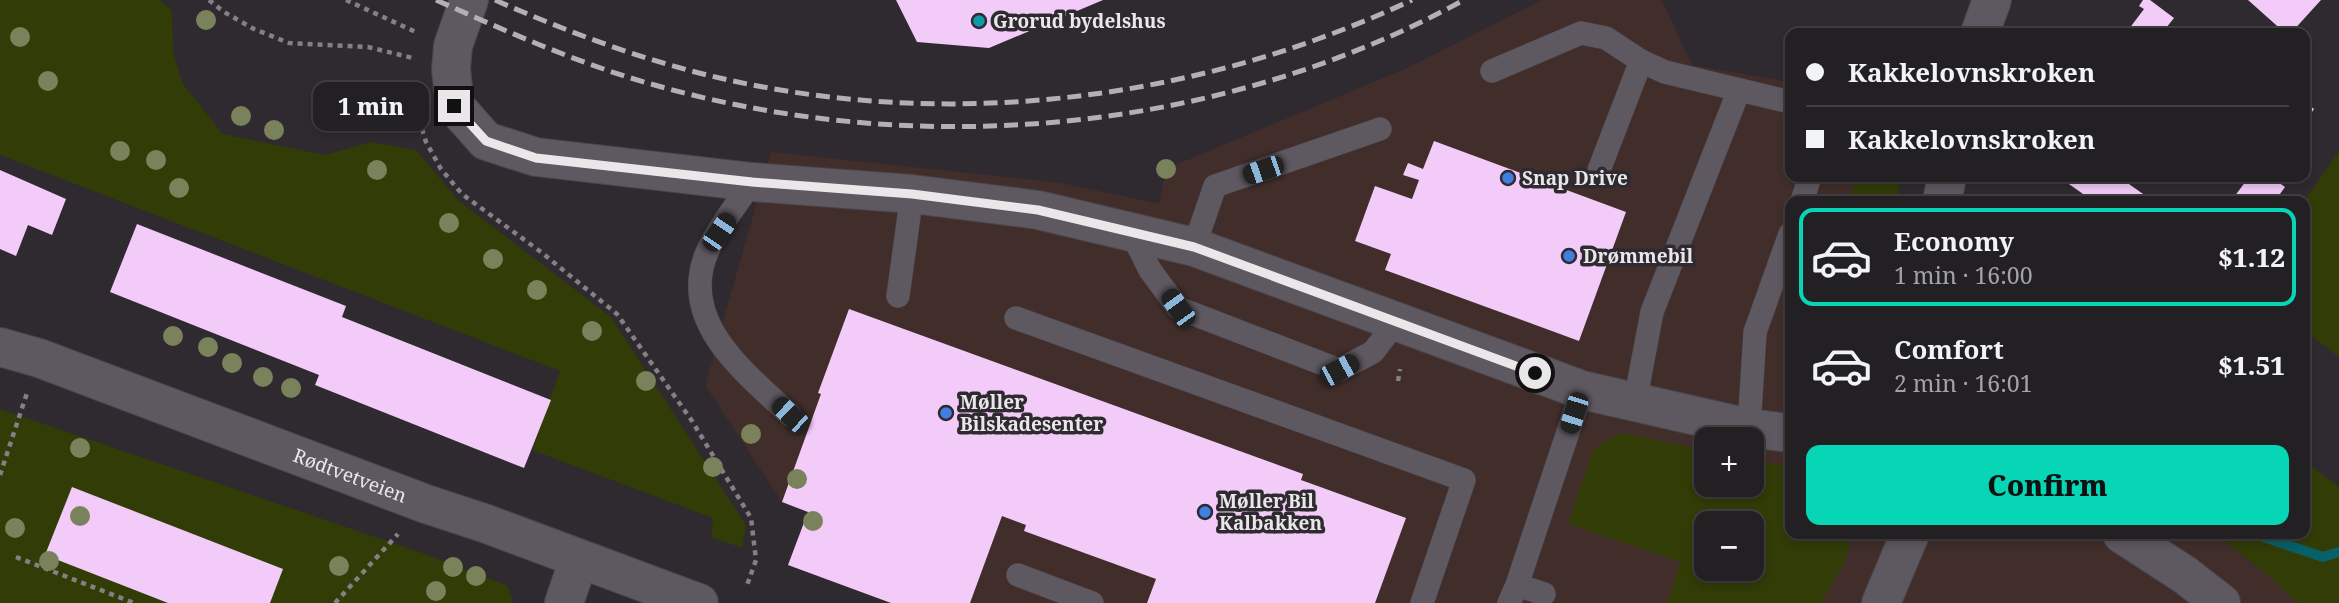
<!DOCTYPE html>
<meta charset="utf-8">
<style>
:root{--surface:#232024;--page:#2f2d31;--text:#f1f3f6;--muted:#a3a3a6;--line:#403e41;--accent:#06d5b6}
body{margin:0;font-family:"Noto Serif",serif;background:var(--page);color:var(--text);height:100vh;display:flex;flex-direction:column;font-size:26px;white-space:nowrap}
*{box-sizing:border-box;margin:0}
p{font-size:23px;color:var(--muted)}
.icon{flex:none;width:38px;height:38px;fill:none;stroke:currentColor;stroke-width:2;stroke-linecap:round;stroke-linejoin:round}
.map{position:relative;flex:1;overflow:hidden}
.panel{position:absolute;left:1785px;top:196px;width:525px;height:343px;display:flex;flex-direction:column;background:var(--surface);border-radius:14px;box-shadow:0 4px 10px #0003,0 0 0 2px var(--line)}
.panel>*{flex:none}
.guide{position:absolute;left:1785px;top:28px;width:525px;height:154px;border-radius:14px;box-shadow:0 4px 10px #0003,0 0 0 2px var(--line);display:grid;align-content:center;height:154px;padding:0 21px;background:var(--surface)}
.tools{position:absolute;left:1694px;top:427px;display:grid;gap:14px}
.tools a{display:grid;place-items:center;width:70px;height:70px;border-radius:14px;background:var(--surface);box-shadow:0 4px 10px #0003,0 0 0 2px var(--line);font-size:35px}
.end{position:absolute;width:32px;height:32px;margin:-16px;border:9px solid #eae7eb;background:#111;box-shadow:0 0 0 4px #111}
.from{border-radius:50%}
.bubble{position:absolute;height:49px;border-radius:14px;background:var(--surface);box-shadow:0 4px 10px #0003,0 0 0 2px var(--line);font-size:23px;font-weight:800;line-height:49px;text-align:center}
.car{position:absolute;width:21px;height:42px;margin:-21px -10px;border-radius:9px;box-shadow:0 0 5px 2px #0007;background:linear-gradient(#222 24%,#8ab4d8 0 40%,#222 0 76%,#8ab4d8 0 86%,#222 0)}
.guide b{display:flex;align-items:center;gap:24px;height:66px;font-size:26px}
.guide b+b{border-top:2px solid var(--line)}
.guide i{width:18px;height:18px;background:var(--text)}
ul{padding:12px 0 0;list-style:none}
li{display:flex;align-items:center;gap:21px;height:98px;margin:0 14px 10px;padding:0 7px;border:4px solid transparent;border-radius:14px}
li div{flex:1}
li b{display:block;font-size:26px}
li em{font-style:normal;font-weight:800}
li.on{border-color:var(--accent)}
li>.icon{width:63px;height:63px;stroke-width:1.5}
.cta{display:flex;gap:14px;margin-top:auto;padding:14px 21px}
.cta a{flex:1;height:80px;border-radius:14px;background:var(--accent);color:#111;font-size:28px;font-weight:800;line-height:80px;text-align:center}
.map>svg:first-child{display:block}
</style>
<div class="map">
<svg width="2339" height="603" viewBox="0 0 2339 603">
<rect width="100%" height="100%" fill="#2f2a30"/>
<path fill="#412e2a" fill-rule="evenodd" d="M1542 0H1662L1692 65 1790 82V177H1858L1847 201H1790V384L1788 403 1790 404V534H2216L2275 581 2297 603H891L788 565 808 512 782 502 705 385 771 152 1062 183 1159 204 1166 169 1407 68ZM1706 439H1752V485H1706ZM1706 523H1752V569H1706Z"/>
<g fill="#313c07" fill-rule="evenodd">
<polygon points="0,0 160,0 172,11 173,52 183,84 223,134 325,155 371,142 416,150 458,200 611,317 746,525 742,548 711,537 713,518 532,450 560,371 0,155"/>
<polygon points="2339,151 2339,357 2305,331 2304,201"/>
<polygon points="1858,177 1900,177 1897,201 1847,201"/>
<polygon points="0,409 425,554 508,586 513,603 0,603"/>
<path d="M1620 433 1706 450V485H1752V460L1790 467V534H1851L1846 560 1821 603H1667L1681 562 1568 524 1593 450ZM1752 523V569H1706V523Z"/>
<polygon points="2305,461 2339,487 2339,603 2297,603 2275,581 2216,534 2305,534"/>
</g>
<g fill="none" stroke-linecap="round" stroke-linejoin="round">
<polyline stroke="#086169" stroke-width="10" points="2255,534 2323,557 2339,552"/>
</g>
<g fill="#f3cbf9">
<polygon points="896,0 1103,0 989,48 917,42"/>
<polygon points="2143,0 2150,0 2174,18 2162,33 2126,33 2144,9 2139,6"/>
<polygon points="2248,0 2321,0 2291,33 2285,33"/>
<polygon points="2305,102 2314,109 2305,122"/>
<polygon points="1434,141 1626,212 1579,341 1385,270 1391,254 1355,241 1375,186 1412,199 1419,180 1403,175 1408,163 1423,169"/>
<polygon points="0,170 66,199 52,235 28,225 16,256 0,249"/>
<polygon points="2059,177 2119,177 2153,201 2093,201"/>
<polygon points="2249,177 2271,177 2285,187 2275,201 2231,201"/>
<polygon points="137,224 346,306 342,317 551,400 524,468 315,385 319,375 110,292"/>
<polygon points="849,309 1303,474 1301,480 1406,518 1375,603 1147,603 1156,579 1024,531 1026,525 1002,516 970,603 891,603 788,565 808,512 782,502 821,394 818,393"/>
<polygon points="72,487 283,569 270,603 168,603 45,555"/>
</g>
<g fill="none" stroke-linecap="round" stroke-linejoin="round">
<g stroke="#4a454b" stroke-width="24">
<g id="service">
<polyline points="1492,71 1581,33 1606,38 1641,61 1665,72 1790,102"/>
<polyline points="1599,170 1641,61"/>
<path d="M752 182C737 204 719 226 708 250 676 321 745 372 790 415"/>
<polyline points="1802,201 1810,177"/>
<polyline points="1131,232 1150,270 1178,308 1339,370 1373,352 1396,322"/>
<polyline points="1194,247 1215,186 1380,129"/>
<polyline points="898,296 912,194"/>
<polyline points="1016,318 1464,480 1422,603"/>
<polyline points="1635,402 1652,312 1739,90"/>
<polyline points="1749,428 1755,332 1790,234"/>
<polyline points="1018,575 1092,603"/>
<polyline points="1517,585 1544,594"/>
<polyline points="1509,603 1517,585 1582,390"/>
</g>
</g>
<g stroke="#4a454b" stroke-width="40">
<g id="minor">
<polyline points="469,0 453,46 451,69 455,106 486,141 536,157 752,182 912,194 1038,210 1194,247 1582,390 1749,428 1790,433"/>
<polyline points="2122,534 2185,575 2221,603"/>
<polyline points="564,603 579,559"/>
</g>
</g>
<g stroke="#4a454b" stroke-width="40">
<g id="tertiary">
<polyline points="1980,33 1992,0"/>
<polyline points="1942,201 1947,177"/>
<path id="s1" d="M0 347 39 358 426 504 484 523 699 603"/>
<polyline points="1881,603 1910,534"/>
</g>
</g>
<g stroke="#848085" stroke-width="4.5" stroke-dasharray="5 5" stroke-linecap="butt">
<polyline points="209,0 224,12 254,29 289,43 368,47 413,58"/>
<polyline points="346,0 418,33"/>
<polyline points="422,129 426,142 441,169 462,194 541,252 617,314 692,421 751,518 756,560 746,588"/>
<polyline points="1398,381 1400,369"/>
<polyline points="0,475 27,393"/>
<polyline points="16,557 134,603"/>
<polyline points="335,603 398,534"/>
</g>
<use href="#service" stroke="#5e5860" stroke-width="23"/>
<use href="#minor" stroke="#5e5860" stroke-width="38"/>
<use href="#tertiary" stroke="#5e5860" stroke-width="38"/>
<g stroke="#b3afb4" stroke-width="5" stroke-dasharray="14 7" stroke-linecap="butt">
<path d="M436 0C506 31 577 63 651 84 919 161 1218 134 1464 0"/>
<path d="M495 0C561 29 629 55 699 73 936 133 1191 104 1412 0"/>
</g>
</g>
<g fill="#79825a">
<circle cx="206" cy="20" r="10"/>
<circle cx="20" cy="37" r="10"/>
<circle cx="48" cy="81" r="10"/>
<circle cx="241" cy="116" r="10"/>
<circle cx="274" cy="130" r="10"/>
<circle cx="120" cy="151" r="10"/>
<circle cx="156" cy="160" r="10"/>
<circle cx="1166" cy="169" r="10"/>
<circle cx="377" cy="170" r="10"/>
<circle cx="179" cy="188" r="10"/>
<circle cx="449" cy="223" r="10"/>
<circle cx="493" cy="259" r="10"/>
<circle cx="537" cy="290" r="10"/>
<circle cx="592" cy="331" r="10"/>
<circle cx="173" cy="336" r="10"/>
<circle cx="208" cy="347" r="10"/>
<circle cx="232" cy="363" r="10"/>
<circle cx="263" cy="377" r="10"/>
<circle cx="646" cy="381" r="10"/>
<circle cx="291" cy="388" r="10"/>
<circle cx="751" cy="434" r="10"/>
<circle cx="80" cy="448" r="10"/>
<circle cx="713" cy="467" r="10"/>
<circle cx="797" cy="479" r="10"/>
<circle cx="80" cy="516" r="10"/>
<circle cx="813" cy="521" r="10"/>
<circle cx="15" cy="528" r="10"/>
<circle cx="49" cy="561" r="10"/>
<circle cx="339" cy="566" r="10"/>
<circle cx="453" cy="567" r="10"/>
<circle cx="476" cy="576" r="10"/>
<circle cx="436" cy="591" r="10"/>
</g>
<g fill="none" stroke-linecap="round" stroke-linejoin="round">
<polyline stroke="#eae7eb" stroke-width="9" points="454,106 486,141 536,158 752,182 912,194 1038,210 1194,247 1535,373"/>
</g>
<circle fill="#0f9aa8" stroke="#2f2a30" stroke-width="2.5" cx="979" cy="21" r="7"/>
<g fill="#3f7fe0" stroke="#2f2a30" stroke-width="2.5">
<circle cx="1508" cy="178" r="7"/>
<circle cx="1569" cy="256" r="7"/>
<circle cx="946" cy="413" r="7"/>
<circle cx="1205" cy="512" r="7"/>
</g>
<g text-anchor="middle" stroke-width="7" stroke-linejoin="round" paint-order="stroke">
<g font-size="19" font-weight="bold" fill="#eae7eb" stroke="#2f2a30" text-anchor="start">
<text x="993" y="28">Grorud bydelshus</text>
<text x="1522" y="185">Snap Drive</text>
<text x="1583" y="263">Drømmebil</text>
<text x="960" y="409">Møller<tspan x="960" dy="22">Bilskadesenter</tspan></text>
<text x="1219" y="508">Møller Bil<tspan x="1219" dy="22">Kalbakken</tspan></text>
</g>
<g font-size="19" fill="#eae7eb" stroke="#2f2a30">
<text dy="7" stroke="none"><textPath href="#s1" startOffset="373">Rødtvetveien</textPath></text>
</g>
</g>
</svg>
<div class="tools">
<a>+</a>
<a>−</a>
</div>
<i class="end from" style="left:1535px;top:373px"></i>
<i class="end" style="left:454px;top:106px"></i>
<div class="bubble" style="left:313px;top:82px;width:116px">1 min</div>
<i class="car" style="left:1263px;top:170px;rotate:251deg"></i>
<i class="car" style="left:719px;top:232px;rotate:34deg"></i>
<i class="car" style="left:1178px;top:308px;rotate:324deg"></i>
<i class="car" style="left:1339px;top:370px;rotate:62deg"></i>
<i class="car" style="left:1574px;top:413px;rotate:198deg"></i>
<i class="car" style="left:790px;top:415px;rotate:313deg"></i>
<div class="guide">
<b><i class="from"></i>Kakkelovnskroken</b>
<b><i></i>Kakkelovnskroken</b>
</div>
<section class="panel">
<ul>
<li class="on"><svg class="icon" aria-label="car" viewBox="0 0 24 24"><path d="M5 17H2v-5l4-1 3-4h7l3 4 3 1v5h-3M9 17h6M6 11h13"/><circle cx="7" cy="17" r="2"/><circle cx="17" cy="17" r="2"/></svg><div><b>Economy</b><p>1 min · 16:00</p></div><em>$1.12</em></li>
<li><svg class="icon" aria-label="car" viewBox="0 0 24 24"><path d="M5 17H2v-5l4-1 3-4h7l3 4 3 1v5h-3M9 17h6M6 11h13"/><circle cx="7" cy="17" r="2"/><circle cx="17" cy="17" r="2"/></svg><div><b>Comfort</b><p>2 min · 16:01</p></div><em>$1.51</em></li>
</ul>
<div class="cta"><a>Confirm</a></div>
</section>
</div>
